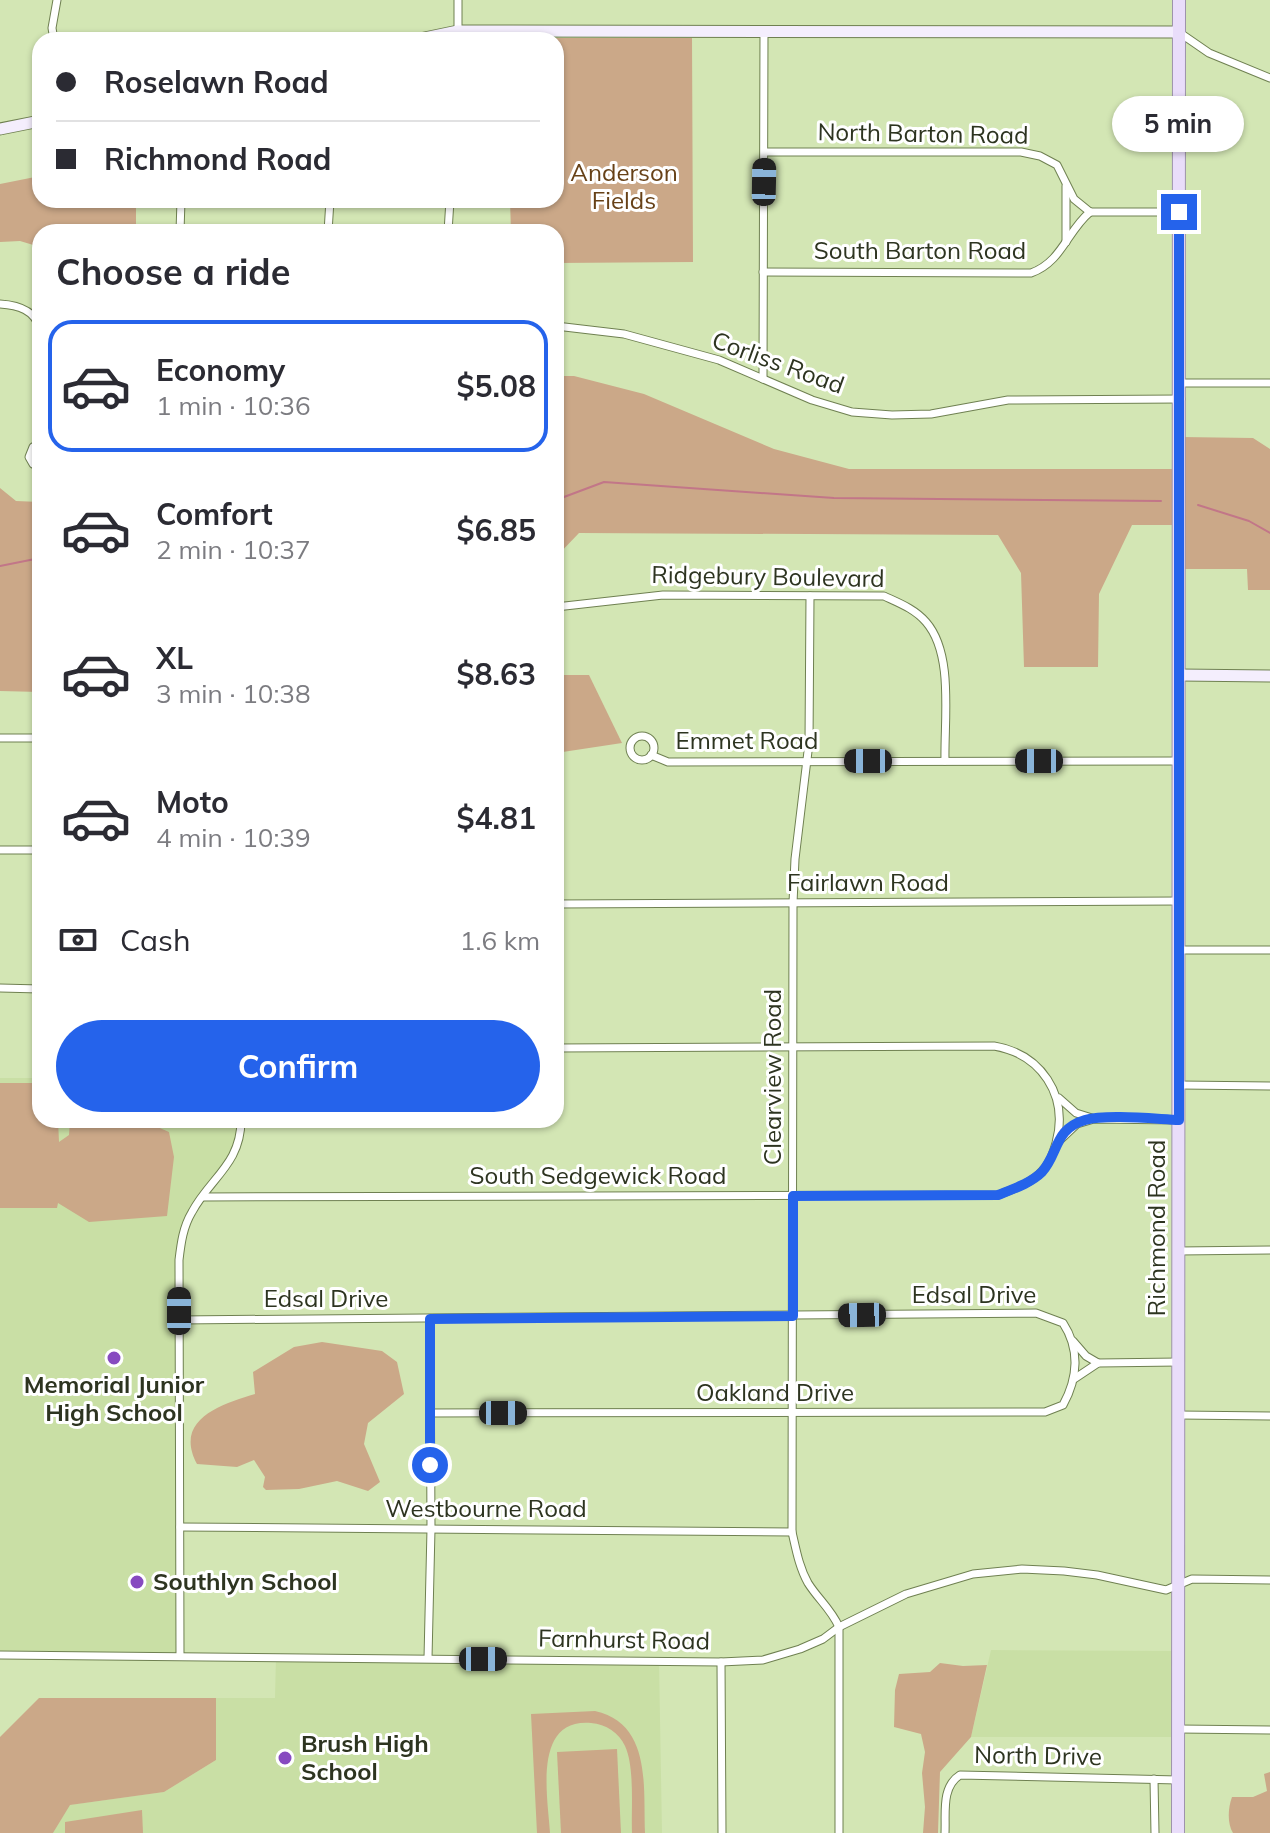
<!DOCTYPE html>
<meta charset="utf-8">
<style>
:root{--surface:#fff;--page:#f2f2f3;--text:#2b2b33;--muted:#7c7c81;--line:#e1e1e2;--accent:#2563eb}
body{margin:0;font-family:Mulish,sans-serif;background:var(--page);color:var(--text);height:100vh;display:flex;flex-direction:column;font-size:30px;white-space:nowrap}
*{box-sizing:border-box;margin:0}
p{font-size:26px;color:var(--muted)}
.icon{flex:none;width:44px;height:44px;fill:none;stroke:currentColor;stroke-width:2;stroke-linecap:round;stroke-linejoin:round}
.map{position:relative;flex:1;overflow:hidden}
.details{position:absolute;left:32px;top:224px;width:532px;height:904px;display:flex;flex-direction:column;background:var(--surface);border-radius:24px;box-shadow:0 2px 6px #0004}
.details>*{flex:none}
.hud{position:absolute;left:32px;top:32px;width:532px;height:176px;border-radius:24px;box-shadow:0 2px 6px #0004;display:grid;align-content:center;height:176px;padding:0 24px;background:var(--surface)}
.end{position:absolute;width:36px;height:36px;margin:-18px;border:10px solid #2563eb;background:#fff;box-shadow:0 0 0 4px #fff}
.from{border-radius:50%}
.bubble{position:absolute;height:56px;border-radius:28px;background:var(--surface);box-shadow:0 2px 6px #0004;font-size:26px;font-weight:700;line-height:56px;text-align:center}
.car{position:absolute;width:24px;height:48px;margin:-24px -12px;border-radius:10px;box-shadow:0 0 6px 2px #0007;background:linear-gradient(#222 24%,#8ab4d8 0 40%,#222 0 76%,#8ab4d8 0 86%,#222 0)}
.hud b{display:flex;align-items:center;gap:28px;height:76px;font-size:30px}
.hud b+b{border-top:2px solid var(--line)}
.hud i{width:20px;height:20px;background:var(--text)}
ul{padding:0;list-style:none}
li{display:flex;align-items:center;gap:24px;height:132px;margin:0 16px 12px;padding:0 8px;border:4px solid transparent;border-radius:24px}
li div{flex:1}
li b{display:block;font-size:30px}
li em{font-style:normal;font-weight:700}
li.active{border-color:var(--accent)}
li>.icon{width:72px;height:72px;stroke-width:1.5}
h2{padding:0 24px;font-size:36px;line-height:96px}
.pay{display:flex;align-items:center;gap:20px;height:88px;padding:0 24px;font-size:30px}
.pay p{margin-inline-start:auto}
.primary-button{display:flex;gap:16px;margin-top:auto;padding:16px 24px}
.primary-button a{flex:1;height:92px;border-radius:48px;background:var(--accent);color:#fff;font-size:32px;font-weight:700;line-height:92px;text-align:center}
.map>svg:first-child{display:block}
</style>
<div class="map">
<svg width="1270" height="1833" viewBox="0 0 1270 1833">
<rect width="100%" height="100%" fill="#d3e6b4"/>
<g fill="#c9dfa5">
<polygon points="0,1078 40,1078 40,1120 241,1120 239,1145 193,1210 182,1234 180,1656 0,1655"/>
<polygon points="991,1650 1179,1651 1179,1737 971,1737"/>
<polygon points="276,1657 659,1661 662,1833 53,1833 69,1805 164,1792 216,1760 216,1698 275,1698"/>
</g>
<g fill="#cba888">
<polygon points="510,38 692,38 693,262 556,263 556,232 511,232 510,200 556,200 556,40"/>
<polygon points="40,176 40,200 136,200 136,232 40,232 40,247 20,241 0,242 0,184"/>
<polygon points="556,376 574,376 644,394 774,449 849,469 1180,469 1181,437 1253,438 1270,449 1270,590 1248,590 1247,569 1180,569 1180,525 1132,525 1099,594 1098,667 1024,667 1021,573 998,535 579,533 556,557 556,564"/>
<polygon points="0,488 16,501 40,502 40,692 0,691"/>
<polygon points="556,675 589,675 622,743 556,753"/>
<polygon points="0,1083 40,1083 40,1120 58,1120 59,1142 69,1135 70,1120 146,1122 169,1132 174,1157 167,1216 89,1222 58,1203 57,1208 0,1208"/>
<path d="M322 1342 382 1351 397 1362 404 1394 368 1423 364 1444 380 1482 368 1491 337 1481 299 1489 266 1490 263 1487 265 1477 254 1460 237 1467 197 1464C173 1419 222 1404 255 1394L253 1372 294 1347Z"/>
<polygon points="940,1663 963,1666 987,1665 971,1737 940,1772 938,1833 923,1833 925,1807 922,1773 925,1752 921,1734 894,1727 895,1690 899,1674 930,1672"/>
<polygon points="39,1698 216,1698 216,1760 164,1792 70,1805 53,1833 0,1833 0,1737"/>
<path d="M595 1711C652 1724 643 1787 645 1833H632C631 1809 635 1768 625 1746 619 1733 606 1724 591 1723 532 1718 548 1798 550 1833H537L531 1714Z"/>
<polygon points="617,1749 621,1833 561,1833 557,1752"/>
<path d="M1270 1772V1833H1233C1227 1823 1228 1808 1232 1797H1253L1267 1791 1264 1774Z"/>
<polygon points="142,1810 143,1833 65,1833 65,1822"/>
</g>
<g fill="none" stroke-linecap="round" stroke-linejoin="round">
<g stroke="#c27688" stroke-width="2">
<polyline points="556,500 604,482 834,498 1161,501"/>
<polyline points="1198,505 1249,521 1270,533"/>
<polyline points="0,566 40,558"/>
</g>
<g stroke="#6f8051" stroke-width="9">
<g id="street">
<polyline points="458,0 458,31"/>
<polyline points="1180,33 1209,53 1270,78"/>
<polyline points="54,40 52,28 57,0"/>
<polyline points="765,152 1021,152 1040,156 1057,165 1074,199 1090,212"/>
<polyline points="1090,212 1179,212"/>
<polyline points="180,232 181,200"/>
<polyline points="328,232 330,200"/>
<polyline points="448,232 450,200"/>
<polyline points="1066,242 1066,186"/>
<path d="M763 272 1031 273C1062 262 1067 231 1090 212"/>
<path d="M0 304C18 305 35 310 40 329"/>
<polyline points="556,326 624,334 719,360 812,400 852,412 892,415 931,414 1008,400 1181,399"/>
<polyline points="763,379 764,30"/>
<polyline points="1181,383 1270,383"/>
<polyline points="40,443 33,447 29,457 33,464 40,468"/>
<path d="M810 596 809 743 795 859 793 903 792 1532C796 1549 799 1567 808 1583 818 1599 831 1609 839 1627V1833"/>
<path d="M556 607 663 595 884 596C899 603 915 609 926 622 954 654 944 719 945 761"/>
<circle cx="642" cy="748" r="12"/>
<polyline points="0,738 40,738"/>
<polyline points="651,755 668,762 1180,761"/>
<polyline points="0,850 40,850"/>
<polyline points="556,904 1180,901"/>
<polyline points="1180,950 1270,950"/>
<polyline points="0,988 40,989"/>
<polyline points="1180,1085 1270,1086"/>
<polyline points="1059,1098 1076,1113 1092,1118"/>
<polyline points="1058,1142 1077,1124 1094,1119 1179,1120"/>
<path d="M203 1197 998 1195C1013 1189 1032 1183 1042 1171 1050 1163 1053 1153 1056 1143 1069 1095 1041 1054 994 1046L556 1048"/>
<polyline points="1179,1251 1270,1250"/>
<path d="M179 1320 1036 1313 1063 1323C1080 1349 1078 1378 1063 1405L1045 1412 430 1413"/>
<polyline points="1073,1341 1086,1356 1098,1363"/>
<polyline points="1074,1379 1098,1363 1179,1362"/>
<polyline points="1179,1415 1270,1416"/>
<polyline points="180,1527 792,1532"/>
<polyline points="0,1655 721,1662 763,1660 800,1649 823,1639 839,1627 906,1594 973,1574 1022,1569 1064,1571 1097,1575 1166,1590 1192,1579 1270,1580"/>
<path d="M180 1656 179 1260C181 1243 183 1227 192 1212 210 1178 241 1164 241 1120"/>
<polyline points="428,1658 431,1529 430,1319"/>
<polyline points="721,1662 722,1833"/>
<polyline points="1179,1729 1270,1730"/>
<polyline points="1154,1779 1155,1833"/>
<path d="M945 1833C946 1813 941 1787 960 1775L1178 1780"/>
</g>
</g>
<g stroke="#6f8051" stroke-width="13">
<g id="secondary">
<polyline points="415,40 458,31 1178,32"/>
<polyline points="0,129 40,121"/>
<polyline points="1180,675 1270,676"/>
</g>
</g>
<g stroke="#9e93ac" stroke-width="14">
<polyline id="primary" points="1178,1833 1179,0"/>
</g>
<use href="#street" stroke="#fff" stroke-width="7"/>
<use href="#secondary" stroke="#f4eefd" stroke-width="11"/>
<use href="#primary" stroke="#e9ddfa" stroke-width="12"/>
</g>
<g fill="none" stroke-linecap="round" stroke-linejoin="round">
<path stroke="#2563eb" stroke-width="10" d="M430 1465V1319L793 1316V1196L998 1195C1013 1189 1031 1183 1042 1172 1059 1153 1054 1129 1085 1120 1107 1114 1155 1119 1179 1120V212"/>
</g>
<g fill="#874ac0" stroke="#fff" stroke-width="3">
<circle cx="114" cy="1358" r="8"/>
<circle cx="137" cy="1582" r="8"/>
<circle cx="285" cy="1758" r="8"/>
</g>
<g text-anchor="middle" stroke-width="6" stroke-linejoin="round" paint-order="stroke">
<g font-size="24" fill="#2d3420" stroke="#fff">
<text transform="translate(923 134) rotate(1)" y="8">North Barton Road</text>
<text x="920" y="259">South Barton Road</text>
<text transform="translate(778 363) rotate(20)" y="8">Corliss Road</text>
<text transform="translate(768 577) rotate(1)" y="8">Ridgebury Boulevard</text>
<text x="747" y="749">Emmet Road</text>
<text x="868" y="891">Fairlawn Road</text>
<text transform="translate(773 1077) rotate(-90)" y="8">Clearview Road</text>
<text x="598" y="1184">South Sedgewick Road</text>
<text transform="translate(1157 1228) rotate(-90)" y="8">Richmond Road</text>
<text x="974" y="1303">Edsal Drive</text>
<text x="326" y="1307">Edsal Drive</text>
<text x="775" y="1401">Oakland Drive</text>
<text x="486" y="1517">Westbourne Road</text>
<text transform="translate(624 1640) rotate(1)" y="8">Farnhurst Road</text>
<text transform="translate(1038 1756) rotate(1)" y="8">North Drive</text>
</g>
<g font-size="24" fill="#674117" stroke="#fff">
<text x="624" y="181">Anderson<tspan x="624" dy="28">Fields</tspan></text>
</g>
<g font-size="24" font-weight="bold" fill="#2d3420" stroke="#fff" text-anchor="start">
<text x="114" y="1393" text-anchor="middle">Memorial Junior<tspan x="114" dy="28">High School</tspan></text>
<text x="153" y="1590">Southlyn School</text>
<text x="301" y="1752">Brush High<tspan x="301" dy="28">School</tspan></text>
</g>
</g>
</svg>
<i class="end from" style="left:430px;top:1465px"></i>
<i class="end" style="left:1179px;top:212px"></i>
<div class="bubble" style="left:1112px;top:96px;width:132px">5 min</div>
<i class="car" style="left:764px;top:182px;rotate:1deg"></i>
<i class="car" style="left:868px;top:761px;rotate:270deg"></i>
<i class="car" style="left:1039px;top:761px;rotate:270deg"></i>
<i class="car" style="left:179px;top:1311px;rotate:0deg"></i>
<i class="car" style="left:862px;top:1315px;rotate:269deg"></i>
<i class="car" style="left:503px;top:1413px;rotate:90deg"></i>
<i class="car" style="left:483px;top:1659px;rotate:90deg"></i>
<div class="hud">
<b><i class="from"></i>Roselawn Road</b>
<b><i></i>Richmond Road</b>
</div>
<section class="details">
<h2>Choose a ride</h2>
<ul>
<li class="active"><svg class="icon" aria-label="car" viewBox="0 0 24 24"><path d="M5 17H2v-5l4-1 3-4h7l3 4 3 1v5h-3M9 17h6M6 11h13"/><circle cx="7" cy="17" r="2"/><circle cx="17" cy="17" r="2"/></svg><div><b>Economy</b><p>1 min · 10:36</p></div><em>$5.08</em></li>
<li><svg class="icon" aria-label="car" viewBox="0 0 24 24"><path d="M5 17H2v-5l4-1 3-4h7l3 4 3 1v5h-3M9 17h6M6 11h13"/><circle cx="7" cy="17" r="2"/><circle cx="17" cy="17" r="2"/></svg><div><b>Comfort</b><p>2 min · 10:37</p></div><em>$6.85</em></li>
<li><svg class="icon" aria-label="car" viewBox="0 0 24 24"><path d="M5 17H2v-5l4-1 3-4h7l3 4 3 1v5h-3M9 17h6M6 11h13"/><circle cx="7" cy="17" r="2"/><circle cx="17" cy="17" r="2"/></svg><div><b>XL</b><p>3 min · 10:38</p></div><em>$8.63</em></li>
<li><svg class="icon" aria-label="car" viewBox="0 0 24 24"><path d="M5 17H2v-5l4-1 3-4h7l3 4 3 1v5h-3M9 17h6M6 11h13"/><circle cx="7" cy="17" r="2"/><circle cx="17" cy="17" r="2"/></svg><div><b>Moto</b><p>4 min · 10:39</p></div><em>$4.81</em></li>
</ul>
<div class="pay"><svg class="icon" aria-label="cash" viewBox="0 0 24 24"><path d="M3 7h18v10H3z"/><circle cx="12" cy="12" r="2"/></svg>Cash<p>1.6 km</p></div>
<div class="primary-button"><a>Confirm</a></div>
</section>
</div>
